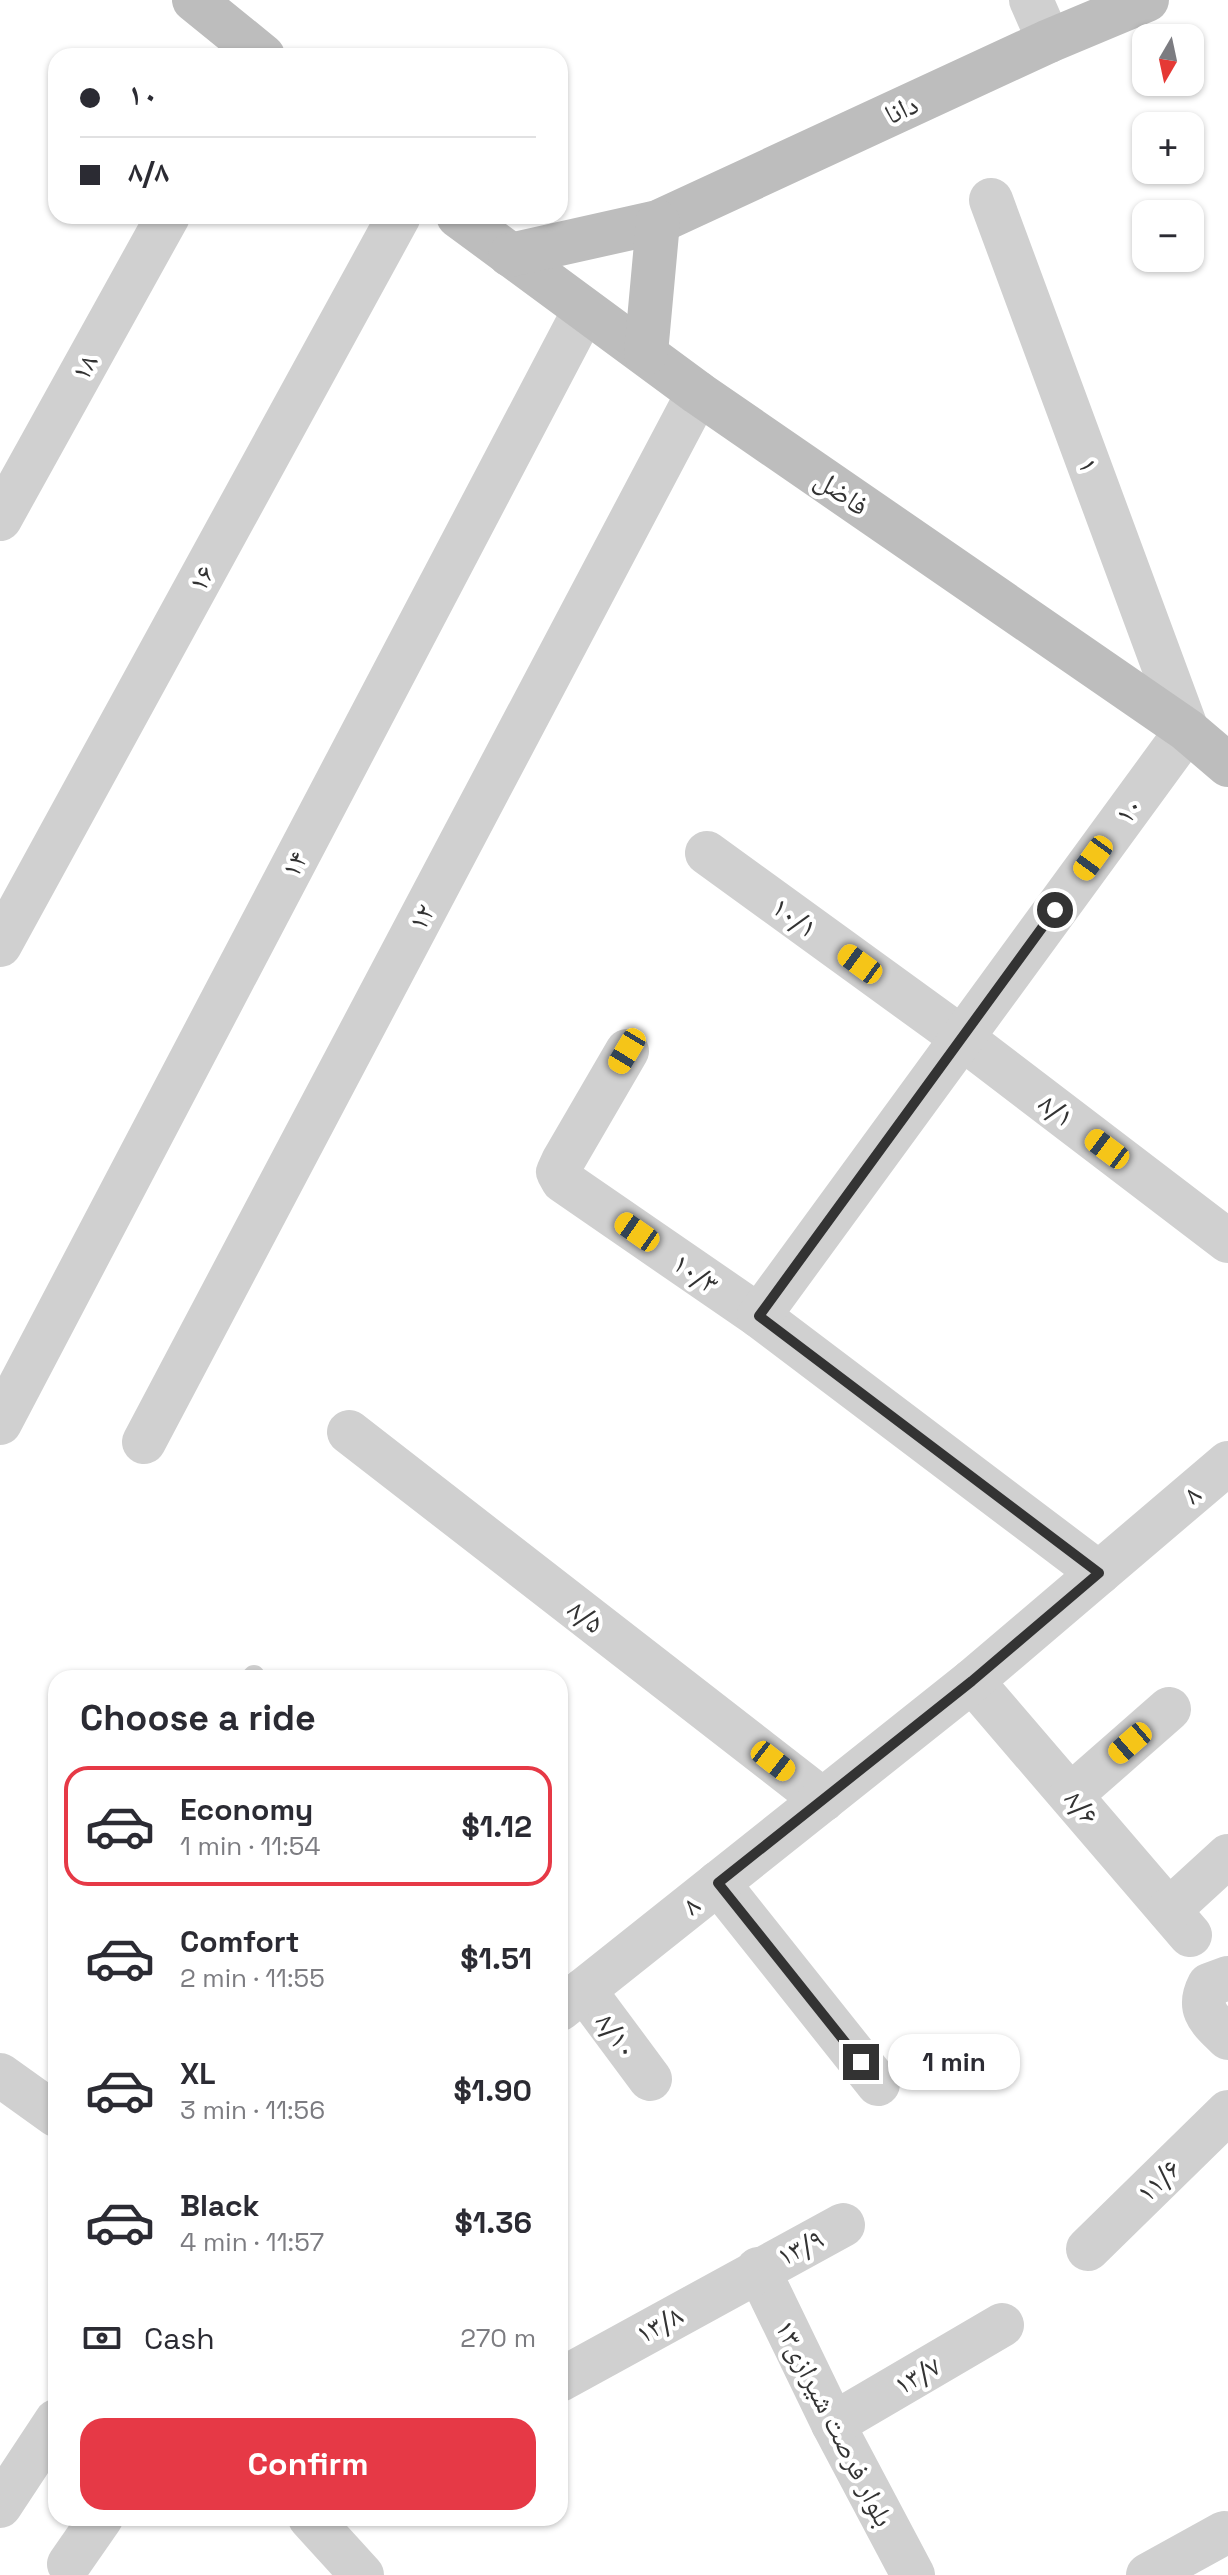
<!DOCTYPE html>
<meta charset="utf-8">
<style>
:root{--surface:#fff;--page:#f2f2f3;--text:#2b2b33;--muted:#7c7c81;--line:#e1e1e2;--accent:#e63946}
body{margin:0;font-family:"Space Grotesk","Noto Naskh Arabic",sans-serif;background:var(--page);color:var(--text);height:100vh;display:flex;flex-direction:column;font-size:30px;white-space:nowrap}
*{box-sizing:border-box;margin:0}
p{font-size:26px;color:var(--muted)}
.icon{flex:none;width:44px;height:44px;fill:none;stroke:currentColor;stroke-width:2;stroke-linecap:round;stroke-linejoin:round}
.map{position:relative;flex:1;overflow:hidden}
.sheet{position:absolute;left:48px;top:1670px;width:520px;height:856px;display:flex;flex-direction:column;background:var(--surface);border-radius:24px;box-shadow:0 2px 6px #0004}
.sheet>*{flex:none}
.hud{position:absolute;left:48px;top:48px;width:520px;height:176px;border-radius:24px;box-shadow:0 2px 6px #0004;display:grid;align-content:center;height:176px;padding:0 32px;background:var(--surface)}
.needle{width:52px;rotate:189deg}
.tools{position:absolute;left:1132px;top:24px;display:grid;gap:16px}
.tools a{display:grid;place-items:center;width:72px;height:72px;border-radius:16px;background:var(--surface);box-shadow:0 2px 6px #0004;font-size:40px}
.end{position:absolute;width:36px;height:36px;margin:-18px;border:10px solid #333;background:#fff;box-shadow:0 0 0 4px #fff}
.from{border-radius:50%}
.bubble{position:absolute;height:56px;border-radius:24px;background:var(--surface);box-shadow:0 2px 6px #0004;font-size:26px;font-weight:600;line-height:56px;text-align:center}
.car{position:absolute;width:24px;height:48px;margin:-24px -12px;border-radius:10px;box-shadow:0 0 6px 2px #0007;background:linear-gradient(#f5c518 24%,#345 0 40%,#f5c518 0 76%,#345 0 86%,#f5c518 0)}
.hud b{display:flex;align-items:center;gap:28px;height:76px;font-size:30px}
.hud b+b{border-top:2px solid var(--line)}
.hud i{width:20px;height:20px;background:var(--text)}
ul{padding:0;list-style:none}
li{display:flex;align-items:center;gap:24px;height:120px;margin:0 16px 12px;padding:0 16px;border:4px solid transparent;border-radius:24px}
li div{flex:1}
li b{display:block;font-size:30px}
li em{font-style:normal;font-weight:600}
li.active{border-color:var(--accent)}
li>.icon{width:72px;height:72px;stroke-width:1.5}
h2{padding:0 32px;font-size:36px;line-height:96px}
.pay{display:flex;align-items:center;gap:20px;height:88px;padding:0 32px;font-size:30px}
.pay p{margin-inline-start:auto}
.primary-button{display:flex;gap:16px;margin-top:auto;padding:16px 32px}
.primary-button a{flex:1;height:92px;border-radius:24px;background:var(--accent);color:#fff;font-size:32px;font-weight:600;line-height:92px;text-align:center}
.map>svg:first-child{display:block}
</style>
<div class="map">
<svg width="1228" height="2575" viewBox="0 0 1228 2575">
<rect width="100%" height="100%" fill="#fff"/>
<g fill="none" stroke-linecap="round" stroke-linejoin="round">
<polyline stroke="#d0d0d0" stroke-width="22" points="252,1678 254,1676"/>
<g stroke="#d0d0d0" stroke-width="44">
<polyline points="1031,0 1049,41"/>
<polyline points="0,519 168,216"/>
<polyline points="707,853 962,1038 1228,1241"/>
<polyline points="0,945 399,216"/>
<polyline points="627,1051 563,1161 558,1172 563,1181 759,1316 1099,1573"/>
<polyline points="759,1316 1187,730 991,200"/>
<polyline points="0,1423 584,311"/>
<polyline points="349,1432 823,1800"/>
<polyline points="144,1442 698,393"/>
<polyline points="972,1681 1190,1935"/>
<polyline points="1071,1795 1169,1709"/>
<polyline points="718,1883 878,2084"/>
<polyline points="1169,1910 1228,1856"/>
<path d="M1228 1978 1209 1985C1196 2010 1210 2020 1228 2038"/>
<polyline points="584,1990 650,2079"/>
<polyline points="560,2009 972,1681 1228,1463"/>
<polyline points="0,2075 56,2115"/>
<polyline points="1088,2249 1228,2112"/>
<polyline points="758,2269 833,2424 913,2575"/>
<polyline points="560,2380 843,2225"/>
<polyline points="833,2424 1002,2325"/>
<polyline points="0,2506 56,2421"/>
<polyline points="310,2518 362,2575"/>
<polyline points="69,2564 101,2518"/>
<polyline points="1148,2575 1224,2533"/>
</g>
<g stroke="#bdbdbd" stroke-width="44">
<polyline points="194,0 263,56"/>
<polyline points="458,216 698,393 1187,730 1228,765"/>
<polyline points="510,255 658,222 1049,41 1147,0"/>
<polyline points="646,353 658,222"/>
</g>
</g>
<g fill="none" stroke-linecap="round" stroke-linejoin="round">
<polyline stroke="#333" stroke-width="10" points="861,2062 718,1883 972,1681 1099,1573 759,1316 1055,910"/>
</g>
<g text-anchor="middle" stroke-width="8" stroke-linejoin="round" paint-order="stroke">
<g font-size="28" fill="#333" stroke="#fff">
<text transform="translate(901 109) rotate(-25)" y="10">دانا</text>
<text transform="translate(84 367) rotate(-61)" y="10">۱۸</text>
<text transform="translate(1089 465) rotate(70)" y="10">۱</text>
<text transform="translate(842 492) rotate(35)" y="10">فاضل</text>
<text transform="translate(201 578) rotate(-61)" y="10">۱۶</text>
<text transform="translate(1128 810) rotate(-54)" y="10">۱۰</text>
<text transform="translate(294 864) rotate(-62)" y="10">۱۴</text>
<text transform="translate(421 917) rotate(-62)" y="10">۱۲</text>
<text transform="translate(795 917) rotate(36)" y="10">۱۰/۱</text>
<text transform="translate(1057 1110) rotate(37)" y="10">۸/۱</text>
<text transform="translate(696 1273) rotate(35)" y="10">۱۰/۳</text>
<text transform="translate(1192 1494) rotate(-40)" y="10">۸</text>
<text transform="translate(586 1616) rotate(38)" y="10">۸/۵</text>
<text transform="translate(1082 1807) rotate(50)" y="10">۸/۶</text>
<text transform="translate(691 1905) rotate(-39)" y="10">۸</text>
<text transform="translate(617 2035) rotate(53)" y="10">۸/۱۰</text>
<text transform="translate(1158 2180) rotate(-44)" y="10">۱۱/۶</text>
<text transform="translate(800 2247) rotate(-27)" y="10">۱۳/۹</text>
<text transform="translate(659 2324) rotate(-29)" y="10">۱۳/۸</text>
<text transform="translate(917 2375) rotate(-30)" y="10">۱۳/۷</text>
<text transform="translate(835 2423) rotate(63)" y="10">بلوار فرصت شیرازی۱۳</text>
</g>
</g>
</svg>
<div class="tools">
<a><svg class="needle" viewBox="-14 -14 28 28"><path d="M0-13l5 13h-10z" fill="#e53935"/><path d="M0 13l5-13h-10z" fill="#7c7c81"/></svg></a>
<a>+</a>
<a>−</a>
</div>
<i class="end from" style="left:1055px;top:910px"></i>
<i class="end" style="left:861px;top:2062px"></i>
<div class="bubble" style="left:888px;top:2034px;width:132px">1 min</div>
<i class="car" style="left:1093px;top:858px;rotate:216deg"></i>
<i class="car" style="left:860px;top:964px;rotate:306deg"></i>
<i class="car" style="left:627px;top:1051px;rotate:211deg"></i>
<i class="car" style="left:1107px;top:1149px;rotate:307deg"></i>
<i class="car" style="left:637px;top:1232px;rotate:305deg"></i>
<i class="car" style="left:1130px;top:1743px;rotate:229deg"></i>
<i class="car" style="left:773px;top:1761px;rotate:128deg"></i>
<div class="hud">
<b><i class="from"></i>۱۰</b>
<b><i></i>۸/۸</b>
</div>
<section class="sheet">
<h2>Choose a ride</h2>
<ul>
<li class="active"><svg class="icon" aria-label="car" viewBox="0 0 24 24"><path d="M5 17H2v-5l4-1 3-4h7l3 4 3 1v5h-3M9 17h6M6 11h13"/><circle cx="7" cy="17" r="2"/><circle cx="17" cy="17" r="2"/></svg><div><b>Economy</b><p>1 min · 11:54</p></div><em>$1.12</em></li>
<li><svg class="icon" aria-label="car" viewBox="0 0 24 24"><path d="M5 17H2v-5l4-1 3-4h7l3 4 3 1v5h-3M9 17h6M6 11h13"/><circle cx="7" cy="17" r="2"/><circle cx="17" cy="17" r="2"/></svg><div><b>Comfort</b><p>2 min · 11:55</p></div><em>$1.51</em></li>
<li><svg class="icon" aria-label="car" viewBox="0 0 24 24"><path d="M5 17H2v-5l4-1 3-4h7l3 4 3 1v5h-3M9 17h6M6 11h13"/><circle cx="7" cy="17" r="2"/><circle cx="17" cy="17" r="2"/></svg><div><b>XL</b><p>3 min · 11:56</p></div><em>$1.90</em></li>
<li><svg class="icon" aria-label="car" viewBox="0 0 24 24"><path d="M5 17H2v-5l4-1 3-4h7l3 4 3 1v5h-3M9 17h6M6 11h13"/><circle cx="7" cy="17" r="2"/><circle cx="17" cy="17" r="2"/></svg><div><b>Black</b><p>4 min · 11:57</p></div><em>$1.36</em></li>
</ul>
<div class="pay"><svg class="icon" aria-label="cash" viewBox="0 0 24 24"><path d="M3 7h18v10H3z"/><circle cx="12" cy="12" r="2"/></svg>Cash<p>270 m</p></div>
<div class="primary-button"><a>Confirm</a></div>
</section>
</div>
